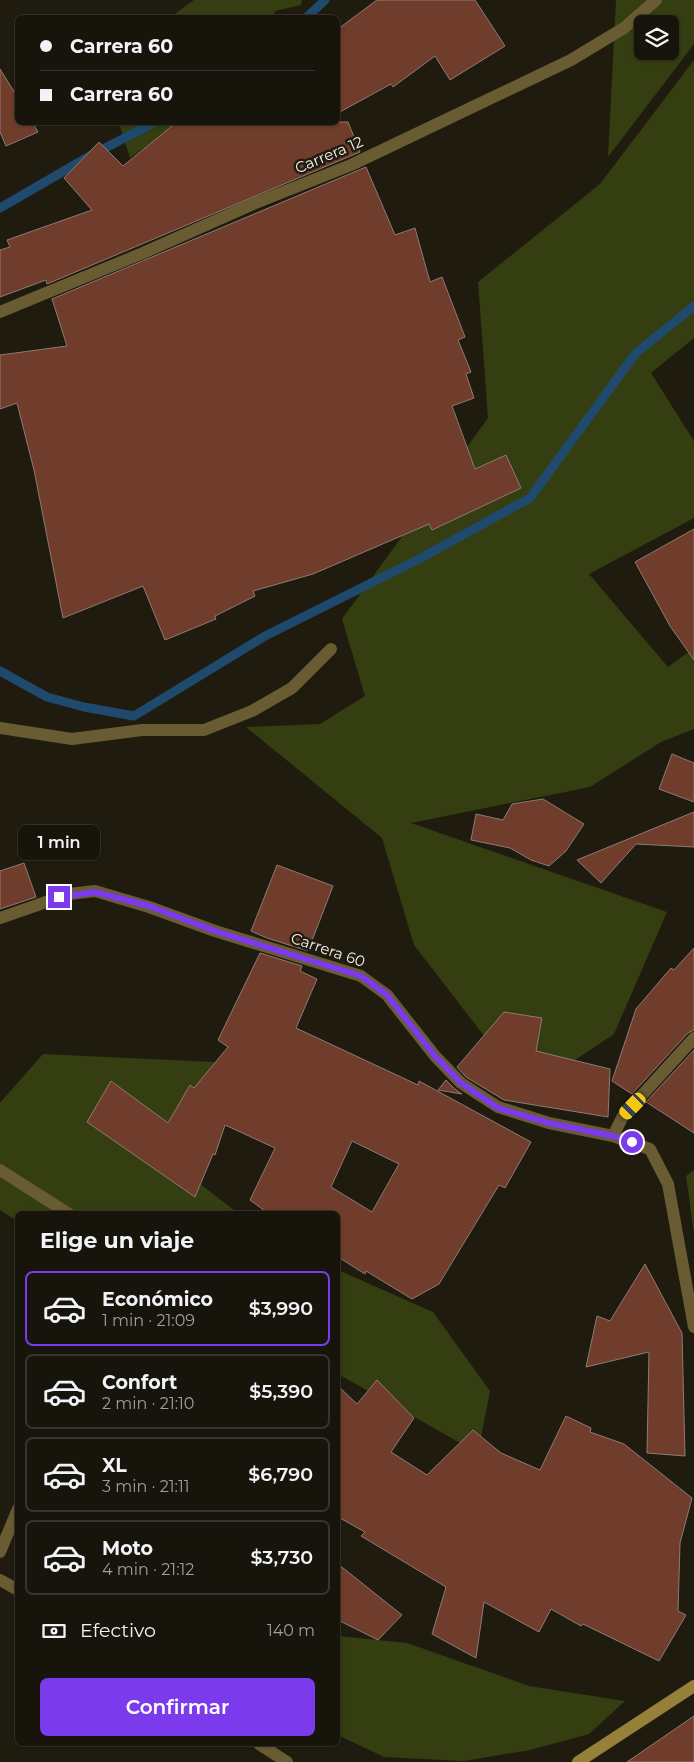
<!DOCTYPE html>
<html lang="es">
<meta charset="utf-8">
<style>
:root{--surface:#17150b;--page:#242219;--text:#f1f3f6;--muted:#9e9f9d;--line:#36342c;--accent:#7c3aed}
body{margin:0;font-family:Montserrat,sans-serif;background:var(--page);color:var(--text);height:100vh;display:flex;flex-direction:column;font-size:19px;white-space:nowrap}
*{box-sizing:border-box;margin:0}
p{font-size:16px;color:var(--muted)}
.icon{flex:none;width:28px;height:28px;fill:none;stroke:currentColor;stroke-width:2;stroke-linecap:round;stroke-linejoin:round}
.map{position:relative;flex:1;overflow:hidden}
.details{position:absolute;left:15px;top:1211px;width:325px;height:535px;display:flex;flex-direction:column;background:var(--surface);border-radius:8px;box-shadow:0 1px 4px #0004,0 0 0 1px var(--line)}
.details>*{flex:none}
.banner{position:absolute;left:15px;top:15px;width:325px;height:110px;border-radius:8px;box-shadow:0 1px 4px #0004,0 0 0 1px var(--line);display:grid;align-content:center;height:110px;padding:0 25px;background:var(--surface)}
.buttons{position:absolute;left:634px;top:15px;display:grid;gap:10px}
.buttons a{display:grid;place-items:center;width:45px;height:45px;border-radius:8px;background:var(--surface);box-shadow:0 1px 4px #0004,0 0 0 1px var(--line);font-size:25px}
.end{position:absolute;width:22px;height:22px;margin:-11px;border:6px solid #7c3aed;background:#fff;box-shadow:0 0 0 2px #fff}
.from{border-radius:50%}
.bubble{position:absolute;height:35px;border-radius:8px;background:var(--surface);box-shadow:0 1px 4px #0004,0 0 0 1px var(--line);font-size:16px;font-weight:600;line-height:35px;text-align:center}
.car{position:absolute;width:15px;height:30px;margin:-15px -8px;border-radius:6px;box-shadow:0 0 4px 1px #0007;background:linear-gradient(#f5c518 24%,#345 0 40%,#f5c518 0 76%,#345 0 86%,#f5c518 0)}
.banner b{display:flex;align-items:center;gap:18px;height:48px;font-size:19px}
.banner b+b{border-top:1px solid var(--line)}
.banner i{width:12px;height:12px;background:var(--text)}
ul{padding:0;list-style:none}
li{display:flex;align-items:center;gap:15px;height:75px;margin:0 10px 8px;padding:0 15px;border:2px solid var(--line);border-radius:8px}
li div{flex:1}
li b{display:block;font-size:19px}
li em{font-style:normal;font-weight:600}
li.on{border-color:var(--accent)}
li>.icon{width:45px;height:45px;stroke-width:1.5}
h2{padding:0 25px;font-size:22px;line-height:60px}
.pay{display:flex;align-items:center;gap:12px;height:55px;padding:0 25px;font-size:19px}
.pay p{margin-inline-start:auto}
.button{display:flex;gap:10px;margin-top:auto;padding:10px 25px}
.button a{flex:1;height:58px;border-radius:8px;background:var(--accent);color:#fff;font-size:20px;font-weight:600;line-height:58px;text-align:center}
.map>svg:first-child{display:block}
</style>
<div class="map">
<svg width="694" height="1762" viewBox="0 0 694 1762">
<rect width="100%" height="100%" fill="#1f1c0f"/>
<g fill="#343e10" fill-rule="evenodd">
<polygon points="194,0 302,0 301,5 275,11 273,17 179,17 176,13"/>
<path d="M616 0H694V44L608 157ZM642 24H670V51H642Z"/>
<polygon points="694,60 694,338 651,373 694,441 694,518 589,574 668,667 694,648 694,729 661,742 590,787 411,823 667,912 614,1034 563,1068 505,1063 414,945 382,838 246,727 320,724 365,696 342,619 488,418 478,282 600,184"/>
<polygon points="119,123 207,123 175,126 130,158"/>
<polygon points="43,1054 214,1062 221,1108 199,1183 239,1214 18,1214 17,1221 0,1210 0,1103"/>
<polygon points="694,1170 694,1233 686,1176"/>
<polygon points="338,1270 433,1312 490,1391 478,1453 338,1374"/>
<polygon points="338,1636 407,1643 529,1686 625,1701 589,1734 530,1750 464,1761 384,1757 338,1735"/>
</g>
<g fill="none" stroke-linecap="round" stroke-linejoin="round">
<g stroke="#1f4a6e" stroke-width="9">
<polyline points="306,18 325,0"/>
<polyline points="0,208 88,157 155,122"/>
<polyline points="0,671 47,697 84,707 134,716 265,636 419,559 530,498 635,354 694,306"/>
</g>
</g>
<g fill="#703c2b" stroke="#8d7b75" fill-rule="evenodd">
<polygon points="377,0 475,0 505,46 450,80 435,56 393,87 391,84 338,113 338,29"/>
<polygon points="0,69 18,98 18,122 32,122 38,132 6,146 0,132"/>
<polygon points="177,122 348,122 360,152 47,284 46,280 0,297 0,250 10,247 7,240 92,210 64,178 99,142 123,166"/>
<polygon points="366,167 395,235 415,228 430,282 442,277 465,337 458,340 471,372 466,374 474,398 452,406 475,469 506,455 521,488 432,530 429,524 313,574 253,591 255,596 215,616 216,619 165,640 143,586 63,618 34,470 17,403 0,409 0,355 67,346 52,299"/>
<polygon points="694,529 694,660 670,626 635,562"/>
<polygon points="672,754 694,763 694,802 659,789"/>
<polygon points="543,799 584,824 566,851 549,866 531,860 510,848 471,840 476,814 503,820 512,804"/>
<polygon points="694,812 694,847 636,844 601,883 577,860"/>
<polygon points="24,863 36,897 0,909 0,871"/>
<polygon points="277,865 333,886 308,951 267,938 251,931"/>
<polygon points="694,948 694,1030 688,1033 632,1094 612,1081 636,1009 671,968 674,970"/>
<path d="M260 953 302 966 300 971 317 979 296 1028 418 1085 419 1081 531 1142 505 1188 499 1185 439 1284 412 1299 366 1271 365 1274 338 1257V1214H269L250 1200 275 1148 225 1125 215 1155 213 1154 195 1197 87 1122 111 1081 168 1123 190 1085 194 1088 228 1047 218 1040ZM352 1141 399 1164 372 1212 331 1187Z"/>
<polygon points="504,1012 542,1018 536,1051 610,1069 608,1117 504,1100 466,1077 457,1067"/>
<polygon points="694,1050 694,1133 646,1102"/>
<polygon points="446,1080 455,1089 462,1094 438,1090"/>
<polygon points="645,1264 682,1333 685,1456 647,1453 649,1352 586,1367 597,1316 610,1321"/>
<polygon points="377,1380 414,1418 391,1452 427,1475 473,1430 501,1453 540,1470 566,1416 591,1428 590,1432 624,1444 692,1498 680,1543 678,1611 686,1615 659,1661 583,1624 581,1626 551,1609 539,1632 484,1602 476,1658 432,1634 446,1587 361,1536 365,1532 338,1517 338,1386 357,1404"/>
<polygon points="338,1564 402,1615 378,1640 338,1620"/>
<polygon points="694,1716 694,1762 627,1762"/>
</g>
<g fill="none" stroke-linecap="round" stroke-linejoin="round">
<g stroke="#6a5c32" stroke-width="12">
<polyline points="0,1580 18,1590"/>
<polyline points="259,1744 287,1762"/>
</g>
<g stroke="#6a5c32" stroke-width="12">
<polyline points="0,312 143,253 253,204 351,165 571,60 624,28 656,0"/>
<polyline points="0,728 72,739 142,730 204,730 252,711 292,688 331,649"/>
<polyline points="0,918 69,894 95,891 149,907 215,931 361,976 387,995 435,1056 461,1083 498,1107 549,1123 613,1136 650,1149 668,1184 694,1327"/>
<polyline points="613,1136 623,1116 694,1038"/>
<polyline points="0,1170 69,1214"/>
<polyline points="0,1552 18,1509"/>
</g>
<polyline stroke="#97813a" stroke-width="12" points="578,1762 694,1686"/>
</g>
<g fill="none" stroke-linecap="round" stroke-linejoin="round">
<polyline stroke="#7c3aed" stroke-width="6" points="59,897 95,892 149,906 215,931 361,976 387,995 435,1056 461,1083 498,1108 549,1123 613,1136 632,1142"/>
</g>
<g text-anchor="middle" stroke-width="5" stroke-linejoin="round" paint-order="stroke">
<g font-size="15" fill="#f2f0e7" stroke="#1f1c0f">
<text transform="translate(329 155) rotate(-23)" y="5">Carrera 12</text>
<text transform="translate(328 950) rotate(19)" y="5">Carrera 60</text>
</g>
</g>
</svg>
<div class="buttons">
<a><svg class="icon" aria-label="layers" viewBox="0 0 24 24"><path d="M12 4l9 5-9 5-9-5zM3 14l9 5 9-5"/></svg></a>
</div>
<i class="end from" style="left:632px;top:1142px"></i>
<i class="end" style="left:59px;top:897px"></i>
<div class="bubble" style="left:18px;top:825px;width:82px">1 min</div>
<i class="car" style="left:633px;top:1106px;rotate:224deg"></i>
<div class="banner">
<b><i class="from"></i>Carrera 60</b>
<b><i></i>Carrera 60</b>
</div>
<section class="details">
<h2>Elige un viaje</h2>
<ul>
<li class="on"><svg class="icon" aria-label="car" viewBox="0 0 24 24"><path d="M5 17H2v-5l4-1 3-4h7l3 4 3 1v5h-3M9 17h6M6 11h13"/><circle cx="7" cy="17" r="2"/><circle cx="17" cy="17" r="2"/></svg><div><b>Económico</b><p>1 min · 21:09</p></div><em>$3,990</em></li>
<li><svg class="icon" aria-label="car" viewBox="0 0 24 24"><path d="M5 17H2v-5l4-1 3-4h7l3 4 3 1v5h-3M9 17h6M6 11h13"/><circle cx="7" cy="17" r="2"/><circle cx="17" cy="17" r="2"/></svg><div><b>Confort</b><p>2 min · 21:10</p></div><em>$5,390</em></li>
<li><svg class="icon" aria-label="car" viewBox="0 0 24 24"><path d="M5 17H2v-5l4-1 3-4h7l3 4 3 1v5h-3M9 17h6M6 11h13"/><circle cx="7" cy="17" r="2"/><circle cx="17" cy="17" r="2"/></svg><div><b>XL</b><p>3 min · 21:11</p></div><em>$6,790</em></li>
<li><svg class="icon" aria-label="car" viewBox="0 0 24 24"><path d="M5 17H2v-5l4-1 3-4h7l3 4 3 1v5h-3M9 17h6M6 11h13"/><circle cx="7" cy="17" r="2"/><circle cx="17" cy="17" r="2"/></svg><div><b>Moto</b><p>4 min · 21:12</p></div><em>$3,730</em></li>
</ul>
<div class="pay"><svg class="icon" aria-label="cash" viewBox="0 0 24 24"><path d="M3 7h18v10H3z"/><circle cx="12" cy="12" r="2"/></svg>Efectivo<p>140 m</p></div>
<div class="button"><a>Confirmar</a></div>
</section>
</div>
